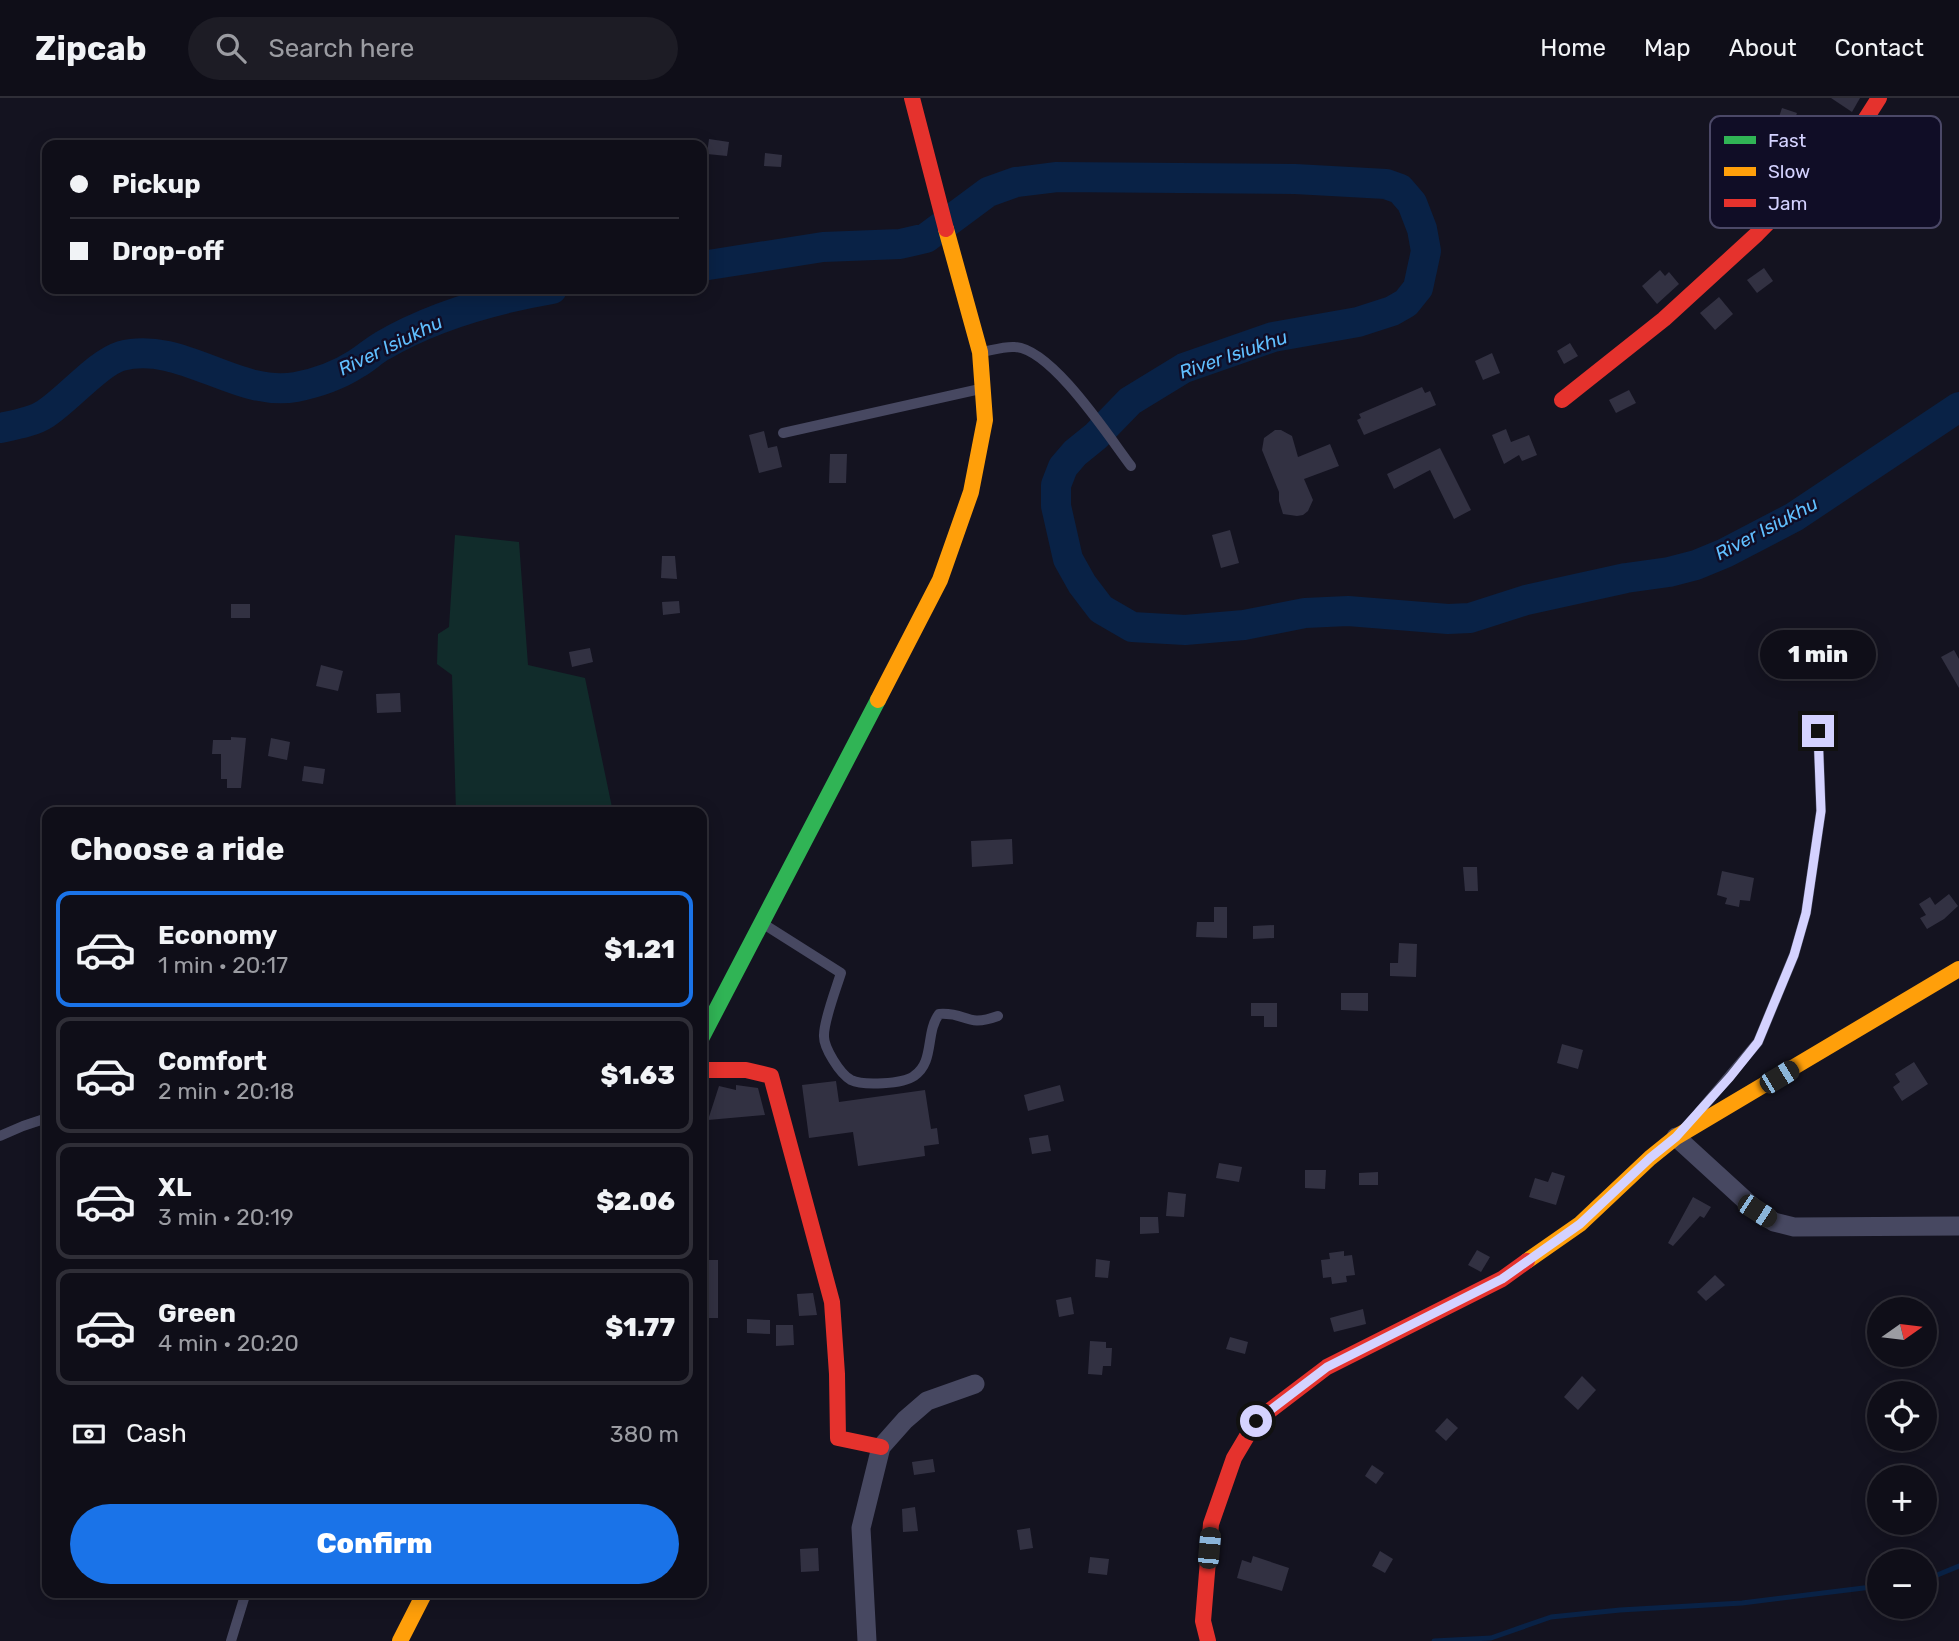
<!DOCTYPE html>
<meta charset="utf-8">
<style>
:root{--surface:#0f0e18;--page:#1d1c25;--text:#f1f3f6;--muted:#9b9ca2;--line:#2f2e37;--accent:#1a73e8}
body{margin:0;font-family:Rubik,sans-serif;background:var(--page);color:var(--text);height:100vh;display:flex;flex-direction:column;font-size:26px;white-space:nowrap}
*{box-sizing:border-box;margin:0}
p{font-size:23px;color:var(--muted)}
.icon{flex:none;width:38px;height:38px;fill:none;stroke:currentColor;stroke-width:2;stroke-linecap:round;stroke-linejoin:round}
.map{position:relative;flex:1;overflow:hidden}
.side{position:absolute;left:42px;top:709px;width:665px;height:791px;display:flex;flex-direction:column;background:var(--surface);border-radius:14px;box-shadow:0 4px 18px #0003,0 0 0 2px var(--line)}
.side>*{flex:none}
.hud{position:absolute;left:42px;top:42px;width:665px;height:154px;border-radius:14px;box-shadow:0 4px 18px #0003,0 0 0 2px var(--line);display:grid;align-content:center;height:154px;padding:0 28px;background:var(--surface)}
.needle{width:46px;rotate:76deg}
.controls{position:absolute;left:1867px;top:1199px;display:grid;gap:14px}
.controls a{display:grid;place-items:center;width:70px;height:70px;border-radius:50%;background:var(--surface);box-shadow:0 4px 18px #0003,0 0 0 2px var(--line);font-size:35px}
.end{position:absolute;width:32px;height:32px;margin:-16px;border:9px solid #d4d2ff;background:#111;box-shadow:0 0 0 4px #111}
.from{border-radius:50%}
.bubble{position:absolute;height:49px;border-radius:24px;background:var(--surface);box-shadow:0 4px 18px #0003,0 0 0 2px var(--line);font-size:23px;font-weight:800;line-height:49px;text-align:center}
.car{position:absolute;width:21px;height:42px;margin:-21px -10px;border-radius:9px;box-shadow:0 0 5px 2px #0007;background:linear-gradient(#222 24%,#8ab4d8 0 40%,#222 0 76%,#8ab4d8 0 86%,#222 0)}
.hud b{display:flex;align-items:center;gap:24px;height:66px;font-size:26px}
.hud b+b{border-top:2px solid var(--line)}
.hud i{width:18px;height:18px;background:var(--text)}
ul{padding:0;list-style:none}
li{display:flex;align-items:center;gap:21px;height:116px;margin:0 14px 10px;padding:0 14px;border:4px solid var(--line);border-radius:14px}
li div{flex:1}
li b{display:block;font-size:26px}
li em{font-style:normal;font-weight:800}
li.current{border-color:var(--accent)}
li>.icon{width:63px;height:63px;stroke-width:1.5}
h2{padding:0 28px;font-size:32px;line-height:84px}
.pay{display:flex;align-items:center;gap:18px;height:77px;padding:0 28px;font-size:26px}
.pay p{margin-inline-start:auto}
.button{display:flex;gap:14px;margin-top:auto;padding:14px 28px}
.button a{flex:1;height:80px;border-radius:42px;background:var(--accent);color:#fff;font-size:28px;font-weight:800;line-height:80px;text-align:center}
header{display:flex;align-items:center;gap:42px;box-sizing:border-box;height:98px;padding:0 35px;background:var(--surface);border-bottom:2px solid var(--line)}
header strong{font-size:33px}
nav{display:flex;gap:38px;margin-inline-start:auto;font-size:24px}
.search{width:490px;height:63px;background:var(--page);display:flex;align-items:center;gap:18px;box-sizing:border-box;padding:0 24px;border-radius:38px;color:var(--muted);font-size:26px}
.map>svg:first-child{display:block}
</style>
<header>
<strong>Zipcab</strong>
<div class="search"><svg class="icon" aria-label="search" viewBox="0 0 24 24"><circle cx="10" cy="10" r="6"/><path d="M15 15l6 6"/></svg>Search here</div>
<nav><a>Home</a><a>Map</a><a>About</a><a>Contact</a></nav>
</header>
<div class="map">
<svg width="1959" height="1543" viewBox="0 0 1959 1543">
<rect width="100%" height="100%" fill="#141320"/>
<polygon fill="#112c2b" points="455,437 519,444 528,567 585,580 613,714 456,714 452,577 437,566 438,536 449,529"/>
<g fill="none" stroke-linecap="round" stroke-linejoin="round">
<g stroke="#092246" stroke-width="5">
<polyline points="1925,1482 1959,1468"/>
<polyline points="1434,1543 1491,1540 1551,1519 1620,1512 1742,1505 1880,1488"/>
</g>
<g stroke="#092246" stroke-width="30">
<polyline points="702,168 823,149 900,146 926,140 988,94 1016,84 1057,79 1295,81 1386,86 1400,91 1412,105 1422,131 1426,153 1418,190 1406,205 1392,213 1358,224 1273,239 1184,270 1130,303 1096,338 1075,355 1063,369 1056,387 1056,408 1068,461 1082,486 1101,511 1132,529 1185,532 1244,527 1305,515 1348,513 1448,521 1470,520 1526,502 1626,480 1669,474 1696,467 1725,455 1794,419 1959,309"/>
<path d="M0 330C14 327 33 324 45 316 67 302 98 265 121 258 181 242 237 300 296 289 316 285 339 277 356 266 365 261 373 253 382 248 433 218 494 201 552 191"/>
</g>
</g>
<g fill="#323142">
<polygon points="1831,0 1860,0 1852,14"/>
<polygon points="1782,10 1797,15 1794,23 1804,26 1798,42 1774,34"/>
<polygon points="709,41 729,44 727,58 707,56"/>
<polygon points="765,55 782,57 781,69 764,68"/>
<polygon points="1764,170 1773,183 1757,195 1747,182"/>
<polygon points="1660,172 1665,178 1669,174 1679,186 1657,206 1642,188"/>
<polygon points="1719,199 1733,216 1715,232 1700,215"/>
<polygon points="1570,245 1578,258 1564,266 1557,253"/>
<polygon points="1492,255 1500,275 1483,282 1475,263"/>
<polygon points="1422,289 1425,295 1430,293 1436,307 1364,337 1357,322 1361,320 1359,316"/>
<polygon points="1629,292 1636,305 1616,315 1609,302"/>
<polygon points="1506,331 1511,344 1529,337 1537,357 1522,363 1519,357 1504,366 1492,337"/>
<polygon points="1275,332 1281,332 1292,338 1298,359 1330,346 1339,368 1304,381 1313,402 1308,413 1303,417 1297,418 1283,416 1279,403 1279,394 1262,352 1264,340"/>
<polygon points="764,333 768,350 777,348 782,369 759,375 749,337"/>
<polygon points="1440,350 1471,412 1454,421 1430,372 1394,391 1387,376"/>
<polygon points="830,356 847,356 846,385 829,385"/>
<polygon points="1230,432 1239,465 1221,470 1212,437"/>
<polygon points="662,458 675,458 677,481 661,480"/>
<polygon points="679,503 680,515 663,517 662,504"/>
<rect x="231" y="506" width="19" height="14"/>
<polygon points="590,550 593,564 572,569 569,554"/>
<polygon points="1954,552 1959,561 1959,590 1941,559"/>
<polygon points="321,567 343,573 338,593 316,588"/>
<polygon points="400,595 401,614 377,615 376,596"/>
<polygon points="231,639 246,640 241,690 227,690 227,681 221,681 221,656 212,656 213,642 231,642"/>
<polygon points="271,640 290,644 287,662 268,658"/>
<polygon points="304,668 325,671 323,686 302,683"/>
<polygon points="1012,741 1013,766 972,769 971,743"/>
<polygon points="1463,769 1477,769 1478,793 1465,793"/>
<polygon points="1722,773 1754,780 1750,803 1740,802 1739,809 1725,806 1727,800 1717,797"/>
<polygon points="1949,796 1958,808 1944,821 1927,831 1920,820 1926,817 1919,806 1930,799 1935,807"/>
<polygon points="1214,809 1227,809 1227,840 1196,839 1197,824 1214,824"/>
<polygon points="1274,827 1274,840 1253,841 1253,828"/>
<polygon points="1399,845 1417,846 1416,879 1390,878 1390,865 1398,865"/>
<polygon points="1341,895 1368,895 1368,913 1341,912"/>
<polygon points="1251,905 1277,905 1277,929 1264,929 1264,918 1251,918"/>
<polygon points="1562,946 1583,952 1578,971 1557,965"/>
<polygon points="1914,964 1928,986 1902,1003 1893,989 1900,984 1895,976"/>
<polygon points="836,983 839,1004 925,992 931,1031 937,1030 939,1046 924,1048 925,1058 858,1068 853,1034 809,1040 802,987"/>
<polygon points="736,987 758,990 765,1017 708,1022 719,988 736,992"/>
<polygon points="1060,987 1064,1003 1028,1013 1024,997"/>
<polygon points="1048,1037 1051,1053 1032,1056 1029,1040"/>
<polygon points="1219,1065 1242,1069 1239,1084 1216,1080"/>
<polygon points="1305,1072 1326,1072 1325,1091 1305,1090"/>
<polygon points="1378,1074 1378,1087 1359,1087 1359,1075"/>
<polygon points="1552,1074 1565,1078 1556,1107 1529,1099 1535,1080 1548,1084"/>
<polygon points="1168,1094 1186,1096 1184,1119 1166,1118"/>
<polygon points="1693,1099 1711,1109 1704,1120 1700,1118 1673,1148 1668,1145"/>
<polygon points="1140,1119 1158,1119 1159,1135 1140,1136"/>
<polygon points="1477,1152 1490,1159 1481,1174 1468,1167"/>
<polygon points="1344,1153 1344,1158 1352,1157 1355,1177 1346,1178 1347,1184 1332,1186 1331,1179 1323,1180 1321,1162 1330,1161 1329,1155"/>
<polygon points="1096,1161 1110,1163 1108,1180 1095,1179"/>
<rect x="702" y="1162" width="16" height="58"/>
<polygon points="1715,1177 1725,1187 1706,1203 1697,1194"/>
<polygon points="813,1195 817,1217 799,1218 797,1196"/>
<polygon points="1071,1199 1074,1216 1059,1219 1056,1202"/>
<polygon points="1363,1211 1366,1226 1334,1234 1330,1220"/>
<polygon points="747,1221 770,1222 770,1236 747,1235"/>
<polygon points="776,1227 793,1227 794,1247 776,1248"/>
<polygon points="1230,1239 1248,1244 1245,1256 1226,1251"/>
<polygon points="1090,1243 1106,1244 1106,1250 1112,1250 1111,1268 1103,1268 1102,1277 1088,1276"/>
<polygon points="1582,1278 1596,1292 1578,1312 1564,1299"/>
<polygon points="1447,1320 1458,1330 1446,1343 1435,1333"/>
<polygon points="933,1361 935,1374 914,1377 912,1364"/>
<polygon points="1372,1367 1384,1375 1376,1386 1365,1378"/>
<polygon points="915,1409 918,1433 903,1434 902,1411"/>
<polygon points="1030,1430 1033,1450 1020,1452 1017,1432"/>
<polygon points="818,1450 819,1473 801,1474 800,1451"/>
<polygon points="1380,1453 1393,1461 1385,1475 1372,1468"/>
<polygon points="1253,1458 1289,1470 1282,1493 1237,1480 1242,1462 1251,1465"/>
<polygon points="1090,1459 1109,1461 1107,1477 1088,1475"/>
</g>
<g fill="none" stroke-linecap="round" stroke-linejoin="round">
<g stroke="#474861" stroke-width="10">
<path d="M983 254C993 252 1005 248 1015 249 1052 251 1109 339 1131 368"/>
<polyline points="783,335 980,291"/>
<path d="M762 825 841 875C836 891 824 922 824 937 823 949 840 976 851 982 863 988 903 986 914 978 935 964 925 935 939 916 968 914 965 930 998 918"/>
<polyline points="1699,1014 1758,944 1794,857 1806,815 1821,713 1818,633"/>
<polyline points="0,1038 23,1028 47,1020"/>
<polyline points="231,1543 246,1494"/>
</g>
<g stroke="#474861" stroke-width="19">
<polyline points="1676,1039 1757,1113 1774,1124 1794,1129 1959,1128"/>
<polyline points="867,1543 861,1430 881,1349 905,1322 927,1303 975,1286"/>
</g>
<polyline stroke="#30b455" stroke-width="16" points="702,939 878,602"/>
<g stroke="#ff9f0a" stroke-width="16">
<polyline points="878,602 940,482 971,394 985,322 980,254 946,131"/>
<polyline points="1527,1163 1580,1126 1650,1060 1676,1039 1959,871"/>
<polyline points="400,1543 425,1494"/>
</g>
<g stroke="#e5322d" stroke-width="16">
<polyline points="912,0 946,131"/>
<polyline points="1562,302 1664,221 1757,136 1858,33 1879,0"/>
<polyline points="702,972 746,972 771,978 832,1204 837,1276 838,1340 881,1349"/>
<polyline points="1208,1543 1203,1523 1211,1426 1234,1360 1256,1323 1327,1269 1502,1181 1527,1163"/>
</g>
</g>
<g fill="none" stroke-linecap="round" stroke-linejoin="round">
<polyline stroke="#d4d2ff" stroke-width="9" points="1256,1323 1327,1269 1502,1181 1580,1126 1650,1060 1676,1039 1730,979 1758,944 1794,857 1806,815 1821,713 1818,633"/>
</g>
<g text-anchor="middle" stroke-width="5" stroke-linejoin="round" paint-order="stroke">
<g font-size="19" font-style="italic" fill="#60bfff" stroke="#100d26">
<text transform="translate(390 247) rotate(-26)" y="7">River Isiukhu</text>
<text transform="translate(1233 256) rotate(-19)" y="7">River Isiukhu</text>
<text transform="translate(1766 430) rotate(-28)" y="7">River Isiukhu</text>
</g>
</g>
<rect x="1710" y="18" width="231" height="112" rx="10" fill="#100d26" stroke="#4b4867" stroke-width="2"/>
<rect x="1724" y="38" width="32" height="8" fill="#30b455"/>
<rect x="1724" y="69" width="32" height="9" fill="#ff9f0a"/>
<rect x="1724" y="101" width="32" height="8" fill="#e5322d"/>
<g font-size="19" fill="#d4d2ff">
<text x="1768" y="49">Fast</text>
<text x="1768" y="80">Slow</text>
<text x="1768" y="112">Jam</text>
</g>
</svg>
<div class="controls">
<a><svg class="needle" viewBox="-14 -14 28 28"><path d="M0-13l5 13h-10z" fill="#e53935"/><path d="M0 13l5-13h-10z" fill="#9b9ca2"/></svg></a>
<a><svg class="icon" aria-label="locate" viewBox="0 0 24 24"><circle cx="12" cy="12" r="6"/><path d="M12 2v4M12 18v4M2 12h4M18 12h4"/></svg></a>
<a>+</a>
<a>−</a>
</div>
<i class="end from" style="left:1256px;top:1323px"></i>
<i class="end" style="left:1818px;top:633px"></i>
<div class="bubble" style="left:1760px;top:532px;width:116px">1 min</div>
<i class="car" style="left:1779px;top:979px;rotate:59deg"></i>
<i class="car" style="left:1757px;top:1113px;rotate:123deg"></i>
<i class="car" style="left:1209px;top:1450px;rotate:5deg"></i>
<div class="hud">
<b><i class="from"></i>Pickup</b>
<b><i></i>Drop-off</b>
</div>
<section class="side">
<h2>Choose a ride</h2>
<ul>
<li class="current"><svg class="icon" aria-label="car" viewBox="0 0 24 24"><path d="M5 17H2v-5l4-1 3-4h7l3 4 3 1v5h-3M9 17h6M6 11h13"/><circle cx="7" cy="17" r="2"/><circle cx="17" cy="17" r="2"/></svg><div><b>Economy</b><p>1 min · 20:17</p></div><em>$1.21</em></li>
<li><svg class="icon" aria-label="car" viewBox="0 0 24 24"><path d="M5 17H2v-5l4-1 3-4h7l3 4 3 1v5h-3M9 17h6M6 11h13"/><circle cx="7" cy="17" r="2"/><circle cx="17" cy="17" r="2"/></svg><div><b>Comfort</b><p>2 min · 20:18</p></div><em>$1.63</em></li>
<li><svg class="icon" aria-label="car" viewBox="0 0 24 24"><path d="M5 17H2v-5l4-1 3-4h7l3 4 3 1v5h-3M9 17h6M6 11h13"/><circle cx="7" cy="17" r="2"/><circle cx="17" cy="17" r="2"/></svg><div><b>XL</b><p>3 min · 20:19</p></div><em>$2.06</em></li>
<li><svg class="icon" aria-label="car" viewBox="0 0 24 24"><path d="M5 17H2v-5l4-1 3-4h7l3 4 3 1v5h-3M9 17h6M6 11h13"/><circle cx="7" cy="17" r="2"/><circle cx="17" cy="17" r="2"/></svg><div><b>Green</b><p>4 min · 20:20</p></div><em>$1.77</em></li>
</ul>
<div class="pay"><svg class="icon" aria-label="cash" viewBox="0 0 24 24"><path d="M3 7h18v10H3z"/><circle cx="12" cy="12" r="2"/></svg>Cash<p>380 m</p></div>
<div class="button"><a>Confirm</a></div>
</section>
</div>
